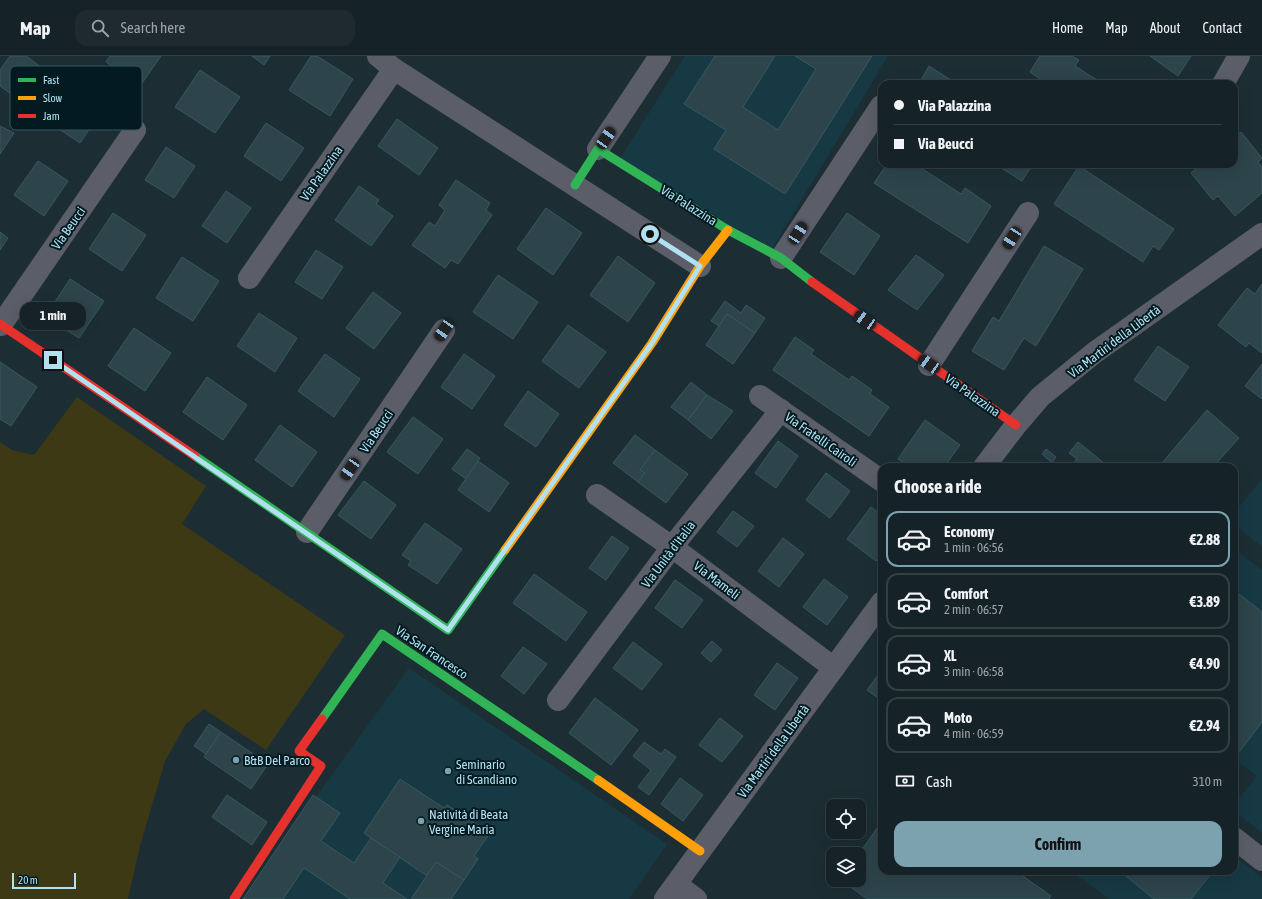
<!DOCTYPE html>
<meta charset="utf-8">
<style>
:root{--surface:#152227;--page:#1e2a2f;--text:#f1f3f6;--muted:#9da4a7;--line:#343f44;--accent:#7da2af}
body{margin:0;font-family:"Asap Condensed",sans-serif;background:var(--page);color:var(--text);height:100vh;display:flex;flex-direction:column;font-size:15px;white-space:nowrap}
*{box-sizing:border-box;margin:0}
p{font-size:13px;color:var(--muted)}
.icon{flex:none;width:22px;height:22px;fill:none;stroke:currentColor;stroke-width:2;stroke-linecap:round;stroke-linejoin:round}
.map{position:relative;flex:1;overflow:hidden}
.sheet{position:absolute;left:878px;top:407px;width:360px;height:412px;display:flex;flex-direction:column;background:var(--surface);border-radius:12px;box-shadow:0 4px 16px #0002,0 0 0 1px var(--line)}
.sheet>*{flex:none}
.hud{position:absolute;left:878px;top:24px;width:360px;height:88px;border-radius:12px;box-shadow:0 4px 16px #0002,0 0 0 1px var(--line);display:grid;align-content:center;height:88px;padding:0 16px;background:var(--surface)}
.tools{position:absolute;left:826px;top:743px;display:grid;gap:8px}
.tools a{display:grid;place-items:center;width:40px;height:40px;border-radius:8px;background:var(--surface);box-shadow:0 4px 16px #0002,0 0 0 1px var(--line);font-size:20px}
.scale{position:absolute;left:12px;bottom:10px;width:64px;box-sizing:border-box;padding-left:4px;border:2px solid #b1e1f1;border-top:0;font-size:11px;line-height:14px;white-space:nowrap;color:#b1e1f1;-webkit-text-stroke:3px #031a21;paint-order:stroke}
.end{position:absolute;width:18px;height:18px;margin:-9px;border:5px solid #b1e1f1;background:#111;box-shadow:0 0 0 2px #111}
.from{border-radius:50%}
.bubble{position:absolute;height:28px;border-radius:12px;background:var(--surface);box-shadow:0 4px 16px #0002,0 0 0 1px var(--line);font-size:13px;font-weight:700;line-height:28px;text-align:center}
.car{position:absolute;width:12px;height:24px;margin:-12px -6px;border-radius:5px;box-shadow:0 0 3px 1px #0007;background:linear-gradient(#222 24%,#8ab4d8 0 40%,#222 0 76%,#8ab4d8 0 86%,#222 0)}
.hud b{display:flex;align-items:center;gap:14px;height:38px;font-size:15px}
.hud b+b{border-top:1px solid var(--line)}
.hud i{width:10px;height:10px;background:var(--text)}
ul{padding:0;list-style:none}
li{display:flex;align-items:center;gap:12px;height:56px;margin:0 8px 6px;padding:0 8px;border:2px solid var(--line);border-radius:12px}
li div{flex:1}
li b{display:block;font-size:15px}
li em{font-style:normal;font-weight:700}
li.active{border-color:var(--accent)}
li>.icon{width:36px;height:36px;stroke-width:1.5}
h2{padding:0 16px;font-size:18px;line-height:48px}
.pay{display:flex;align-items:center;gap:10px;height:44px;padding:0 16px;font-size:15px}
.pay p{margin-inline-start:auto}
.button{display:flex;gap:8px;margin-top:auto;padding:8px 16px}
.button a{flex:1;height:46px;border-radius:12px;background:var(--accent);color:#111;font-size:16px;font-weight:700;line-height:46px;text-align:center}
header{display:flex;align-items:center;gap:24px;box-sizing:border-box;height:56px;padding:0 20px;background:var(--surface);border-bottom:1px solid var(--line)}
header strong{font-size:19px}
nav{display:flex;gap:22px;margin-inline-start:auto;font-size:14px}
.search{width:280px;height:36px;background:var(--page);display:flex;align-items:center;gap:10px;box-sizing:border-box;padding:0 14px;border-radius:12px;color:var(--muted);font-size:15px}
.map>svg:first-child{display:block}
</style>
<header>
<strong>Map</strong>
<div class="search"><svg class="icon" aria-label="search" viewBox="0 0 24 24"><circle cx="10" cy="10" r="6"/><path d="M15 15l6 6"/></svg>Search here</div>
<nav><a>Home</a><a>Map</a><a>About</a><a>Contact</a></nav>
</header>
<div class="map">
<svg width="1262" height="843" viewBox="0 0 1262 843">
<rect width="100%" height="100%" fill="#1c2e34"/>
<g fill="#163944">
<polygon points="685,0 888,0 771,195 619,104"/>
<polygon points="1262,423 1262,491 1234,468 1234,457"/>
<polygon points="1234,493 1262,514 1262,777 1234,755 1234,748 1257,720 1234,702"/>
<polygon points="409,612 667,788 629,843 243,843"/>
<polygon points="1234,799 1262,822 1262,843 1110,843 1070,815 1234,815"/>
</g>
<polygon fill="#3d3915" points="77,341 206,430 182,468 345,579 266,694 204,653 186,668 165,705 140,790 128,843 0,843 0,386 12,394 34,399"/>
<g fill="#2d444b" stroke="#365862">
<polygon points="10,0 26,0 48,16 25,48 0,30 0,14"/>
<polygon points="110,0 161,0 140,30 106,6"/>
<polygon points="252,0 270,0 264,9"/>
<polygon points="311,0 317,0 353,23 330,60 289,34"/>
<polygon points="715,0 775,0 743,51 778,74 816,13 795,0 872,0 785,138 714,93 726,74 684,48"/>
<polygon points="1040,0 1072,0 1079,4 1075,10 1103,28 1048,28 1030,16"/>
<polygon points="1150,0 1191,0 1178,20"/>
<polygon points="929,10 957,28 919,28"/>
<polygon points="200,14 240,41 215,77 175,51"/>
<polygon points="74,31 104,51 80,87 50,67"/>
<polygon points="397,63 438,92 419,119 378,90"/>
<polygon points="266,67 304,92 281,125 244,100"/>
<polygon points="0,70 14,77 0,98"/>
<polygon points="1241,76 1262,102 1258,106 1262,111 1262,137 1235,160 1218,140 1213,144 1191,117 1201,108 1234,108 1234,82"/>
<polygon points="166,91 195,110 174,142 145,124"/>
<polygon points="38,105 68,125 44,160 14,139"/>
<polygon points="887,108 924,108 921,112 961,138 965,132 991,150 968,187 874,127"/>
<polygon points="995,108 1033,108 1022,125"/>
<polygon points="1079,110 1174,173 1159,194 1153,190 1143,206 1054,148"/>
<polygon points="456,124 490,147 486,154 492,159 458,208 451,204 445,212 412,189 429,166 435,170 445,154 439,149"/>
<polygon points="359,130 379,144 376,148 393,160 371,190 335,164"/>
<polygon points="226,135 251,152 227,187 202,170"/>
<polygon points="546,152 582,177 553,219 517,193"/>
<polygon points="113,157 146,179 122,215 89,193"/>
<polygon points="847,157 880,180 854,219 820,196"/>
<polygon points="0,176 8,182 0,194"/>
<polygon points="1044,190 1083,213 1036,290 1024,282 1004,314 972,295 993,261 999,265"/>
<polygon points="316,194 343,211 322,243 295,226"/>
<polygon points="916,199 944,219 917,254 888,234"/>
<polygon points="618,200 655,227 628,266 590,239"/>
<polygon points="182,201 219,225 193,265 156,242"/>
<polygon points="498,219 538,246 513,283 473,256"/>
<polygon points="70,223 104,245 79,282 45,261"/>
<polygon points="1262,228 1262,297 1249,287 1246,291 1218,269 1247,232 1255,238"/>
<polygon points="373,236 401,257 374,293 346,272"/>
<polygon points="725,245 741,257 746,249 765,262 755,277 727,258 719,270 711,265"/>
<polygon points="259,257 297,282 275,316 237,290"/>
<polygon points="727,258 755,277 733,308 706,289"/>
<polygon points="568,269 606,296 579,332 542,305"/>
<polygon points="134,272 171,297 145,335 108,310"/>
<polygon points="795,281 814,294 811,298 849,324 852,320 872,334 870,338 889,351 869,380 773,314"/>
<polygon points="1158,290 1189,311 1165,345 1134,324"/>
<polygon points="325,298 360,323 334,361 298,335"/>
<polygon points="464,298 495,320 472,353 441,331"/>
<polygon points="0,306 37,331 11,370 0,363"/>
<polygon points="1262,308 1262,343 1245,330"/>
<polygon points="207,321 247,349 223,384 183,356"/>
<polygon points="691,326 707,339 688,364 671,351"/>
<polygon points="528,335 559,358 536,391 504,369"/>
<polygon points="707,339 733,355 711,383 688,364"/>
<polygon points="1207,354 1239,382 1213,411 1167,411 1162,407"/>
<polygon points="413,361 443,383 418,418 387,396"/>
<polygon points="925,364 960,389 944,411 910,411 898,403"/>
<polygon points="280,369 317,396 292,431 255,404"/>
<polygon points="635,379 655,394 640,414 645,417 638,426 613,407"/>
<polygon points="778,385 798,400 776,432 755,417"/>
<polygon points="1078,386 1109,411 1070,411 1077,403 1069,397"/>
<polygon points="467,393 480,402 466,423 452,413"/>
<polygon points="1046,393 1056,401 1052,407 1042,398"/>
<polygon points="655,394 688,418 666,447 638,426 645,417 640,414"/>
<polygon points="478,405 509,427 489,456 458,434"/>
<polygon points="826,417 850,435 830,462 806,444"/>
<polygon points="364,425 396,449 371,483 338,459"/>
<polygon points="871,451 882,459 882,497 876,505 847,483"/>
<polygon points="733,455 754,470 737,491 717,476"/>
<polygon points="425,467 462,493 437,528 408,509 411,505 402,499"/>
<polygon points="612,480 629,492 606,524 589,512"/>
<polygon points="783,482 804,498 779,531 758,515"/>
<polygon points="534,518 587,556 566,585 513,547"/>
<polygon points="824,523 848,541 827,569 803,551"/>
<polygon points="675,524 703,544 682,572 655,552"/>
<polygon points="1234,534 1262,556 1262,666 1240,695 1234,690"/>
<polygon points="712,585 722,594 711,606 701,597"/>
<polygon points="633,586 662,608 642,634 613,612"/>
<polygon points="523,591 547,608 524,638 501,620"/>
<polygon points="777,607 798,622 775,654 754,639"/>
<polygon points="882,614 882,645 867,634"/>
<polygon points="595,642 638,674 611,709 569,677"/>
<polygon points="720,662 743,680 722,706 699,689"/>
<polygon points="209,668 221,676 206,698 194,690"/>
<polygon points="221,676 268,708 251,733 204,701"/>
<polygon points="644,686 661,698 665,693 676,701 649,739 638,731 651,714 633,700"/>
<polygon points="680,722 703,739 683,765 661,748"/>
<polygon points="400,723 444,752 447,749 490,777 474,800 478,803 464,824 436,806 427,820 364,777"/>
<polygon points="227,739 267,766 252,789 212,761"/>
<polygon points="313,739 340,757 321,785 354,807 371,782 400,801 383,827 407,843 350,843 304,812 283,843 243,843"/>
<polygon points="882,765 882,815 1016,815 1051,840 1049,843 867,843 841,824 859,824 859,798"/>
<polygon points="436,806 464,824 451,843 411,843"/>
<polygon points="1120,815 1213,815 1191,843 1154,843"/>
</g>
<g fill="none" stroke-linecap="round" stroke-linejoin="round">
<g stroke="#5b5e68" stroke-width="22">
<polyline points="378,0 394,13 700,210"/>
<polyline points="1223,28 1239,0"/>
<polyline points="598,93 660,0"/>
<polyline points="781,202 881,50"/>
<polyline points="249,222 394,13"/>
<polyline points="1,269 135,74"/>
<polyline points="929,309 1028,157"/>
<polyline points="760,340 882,425"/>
<polyline points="984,411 1016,369 1040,341 1094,297 1262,178"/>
<polyline points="597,439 672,491 834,612"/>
<polyline points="307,476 444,274"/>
<polyline points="558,644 672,491 781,354"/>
<polyline points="1234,782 1262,804"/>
<polyline points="676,828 696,843"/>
<polyline points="665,843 882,546"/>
</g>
<g stroke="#30b455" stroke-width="9">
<polyline points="575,129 598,93 728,174 781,202 812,226"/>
<polyline points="195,400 448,574 505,494"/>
<polyline points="322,663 382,578 598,724"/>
</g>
<g stroke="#ff9f0a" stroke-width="9">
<polyline points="505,494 652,287 700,210 728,174"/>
<polyline points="598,724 700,795"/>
</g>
<g stroke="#e5322d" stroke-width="9">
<polyline points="812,226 1016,369"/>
<polyline points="0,268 195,400"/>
<polyline points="234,843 321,710 299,695 322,663"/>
</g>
</g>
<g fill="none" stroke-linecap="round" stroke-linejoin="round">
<polyline stroke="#b1e1f1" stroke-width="5" points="53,304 448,574 652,287 700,210 650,178"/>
</g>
<g fill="#7da2af" stroke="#031a21" stroke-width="1.5">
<circle cx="236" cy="704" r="4"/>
<circle cx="448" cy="715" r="4"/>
<circle cx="421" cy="765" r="4"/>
</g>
<g text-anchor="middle" stroke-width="4" stroke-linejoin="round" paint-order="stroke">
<g font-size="13" fill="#b1e1f1" stroke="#031a21">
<text transform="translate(321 117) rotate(-55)" y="5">Via Palazzina</text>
<text transform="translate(689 149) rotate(32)" y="5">Via Palazzina</text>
<text transform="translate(68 172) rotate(-55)" y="5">Via Beucci</text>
<text transform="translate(1114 285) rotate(-37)" y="5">Via Martiri della Libertà</text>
<text transform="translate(973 339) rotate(35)" y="5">Via Palazzina</text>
<text transform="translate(376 375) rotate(-56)" y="5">Via Beucci</text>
<text transform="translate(821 383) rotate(35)" y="5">Via Fratelli Cairoli</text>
<text transform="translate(668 498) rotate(-53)" y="5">Via Unità d'Italia</text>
<text transform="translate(717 524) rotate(37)" y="5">Via Mameli</text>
<text transform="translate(432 596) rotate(34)" y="5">Via San Francesco</text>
<text transform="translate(773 695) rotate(-54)" y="5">Via Martiri della Libertà</text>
</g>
<g font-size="13" fill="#b1e1f1" stroke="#031a21" text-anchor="start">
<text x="244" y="709">B&amp;B Del Parco</text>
<text x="456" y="713">Seminario<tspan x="456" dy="15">di Scandiano</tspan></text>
<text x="429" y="763">Natività di Beata<tspan x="429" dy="15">Vergine Maria</tspan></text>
</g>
</g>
<rect x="10" y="10" width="132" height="64" rx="6" fill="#031a21" stroke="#37565f" stroke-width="1"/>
<rect x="18" y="22" width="18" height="4" fill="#30b455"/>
<rect x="18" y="40" width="18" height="4" fill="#ff9f0a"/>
<rect x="18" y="58" width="18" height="4" fill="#e5322d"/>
<g font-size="11" fill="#b1e1f1">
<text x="43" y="28">Fast</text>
<text x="43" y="46">Slow</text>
<text x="43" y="64">Jam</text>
</g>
</svg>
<div class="tools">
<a><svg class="icon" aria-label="locate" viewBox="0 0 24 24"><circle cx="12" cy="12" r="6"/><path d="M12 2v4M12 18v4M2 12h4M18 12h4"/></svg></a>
<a><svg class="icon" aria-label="layers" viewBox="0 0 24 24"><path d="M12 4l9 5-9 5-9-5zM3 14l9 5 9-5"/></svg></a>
</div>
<div class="scale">20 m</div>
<i class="end from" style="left:650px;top:178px"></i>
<i class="end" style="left:53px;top:304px"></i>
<div class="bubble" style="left:20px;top:246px;width:66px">1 min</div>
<i class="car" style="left:606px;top:82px;rotate:34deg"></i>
<i class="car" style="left:798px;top:177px;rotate:33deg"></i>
<i class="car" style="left:1012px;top:182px;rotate:213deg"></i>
<i class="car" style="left:865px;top:264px;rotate:305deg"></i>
<i class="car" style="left:444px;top:274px;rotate:214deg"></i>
<i class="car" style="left:929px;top:308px;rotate:305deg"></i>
<i class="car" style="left:350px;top:413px;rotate:214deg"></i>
<div class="hud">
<b><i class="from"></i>Via Palazzina</b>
<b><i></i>Via Beucci</b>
</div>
<section class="sheet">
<h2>Choose a ride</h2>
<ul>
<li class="active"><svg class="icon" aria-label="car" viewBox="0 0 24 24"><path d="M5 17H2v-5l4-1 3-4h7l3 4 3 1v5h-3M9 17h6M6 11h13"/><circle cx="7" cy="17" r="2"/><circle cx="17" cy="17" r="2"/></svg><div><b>Economy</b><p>1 min · 06:56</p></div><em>€2.88</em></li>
<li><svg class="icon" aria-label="car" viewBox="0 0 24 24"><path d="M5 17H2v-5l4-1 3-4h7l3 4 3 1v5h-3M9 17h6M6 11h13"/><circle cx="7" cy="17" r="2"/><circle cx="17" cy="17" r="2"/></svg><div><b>Comfort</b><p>2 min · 06:57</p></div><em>€3.89</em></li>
<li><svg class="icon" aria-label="car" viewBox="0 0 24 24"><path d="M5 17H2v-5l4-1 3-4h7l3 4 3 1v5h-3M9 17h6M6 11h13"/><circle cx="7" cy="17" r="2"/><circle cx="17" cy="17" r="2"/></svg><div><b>XL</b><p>3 min · 06:58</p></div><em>€4.90</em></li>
<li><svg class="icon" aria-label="car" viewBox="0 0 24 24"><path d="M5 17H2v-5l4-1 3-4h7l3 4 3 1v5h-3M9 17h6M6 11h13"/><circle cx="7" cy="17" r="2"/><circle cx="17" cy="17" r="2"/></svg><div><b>Moto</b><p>4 min · 06:59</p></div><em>€2.94</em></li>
</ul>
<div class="pay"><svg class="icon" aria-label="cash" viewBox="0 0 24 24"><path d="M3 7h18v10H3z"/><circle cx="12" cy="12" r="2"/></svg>Cash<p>310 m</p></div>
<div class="button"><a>Confirm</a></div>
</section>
</div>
